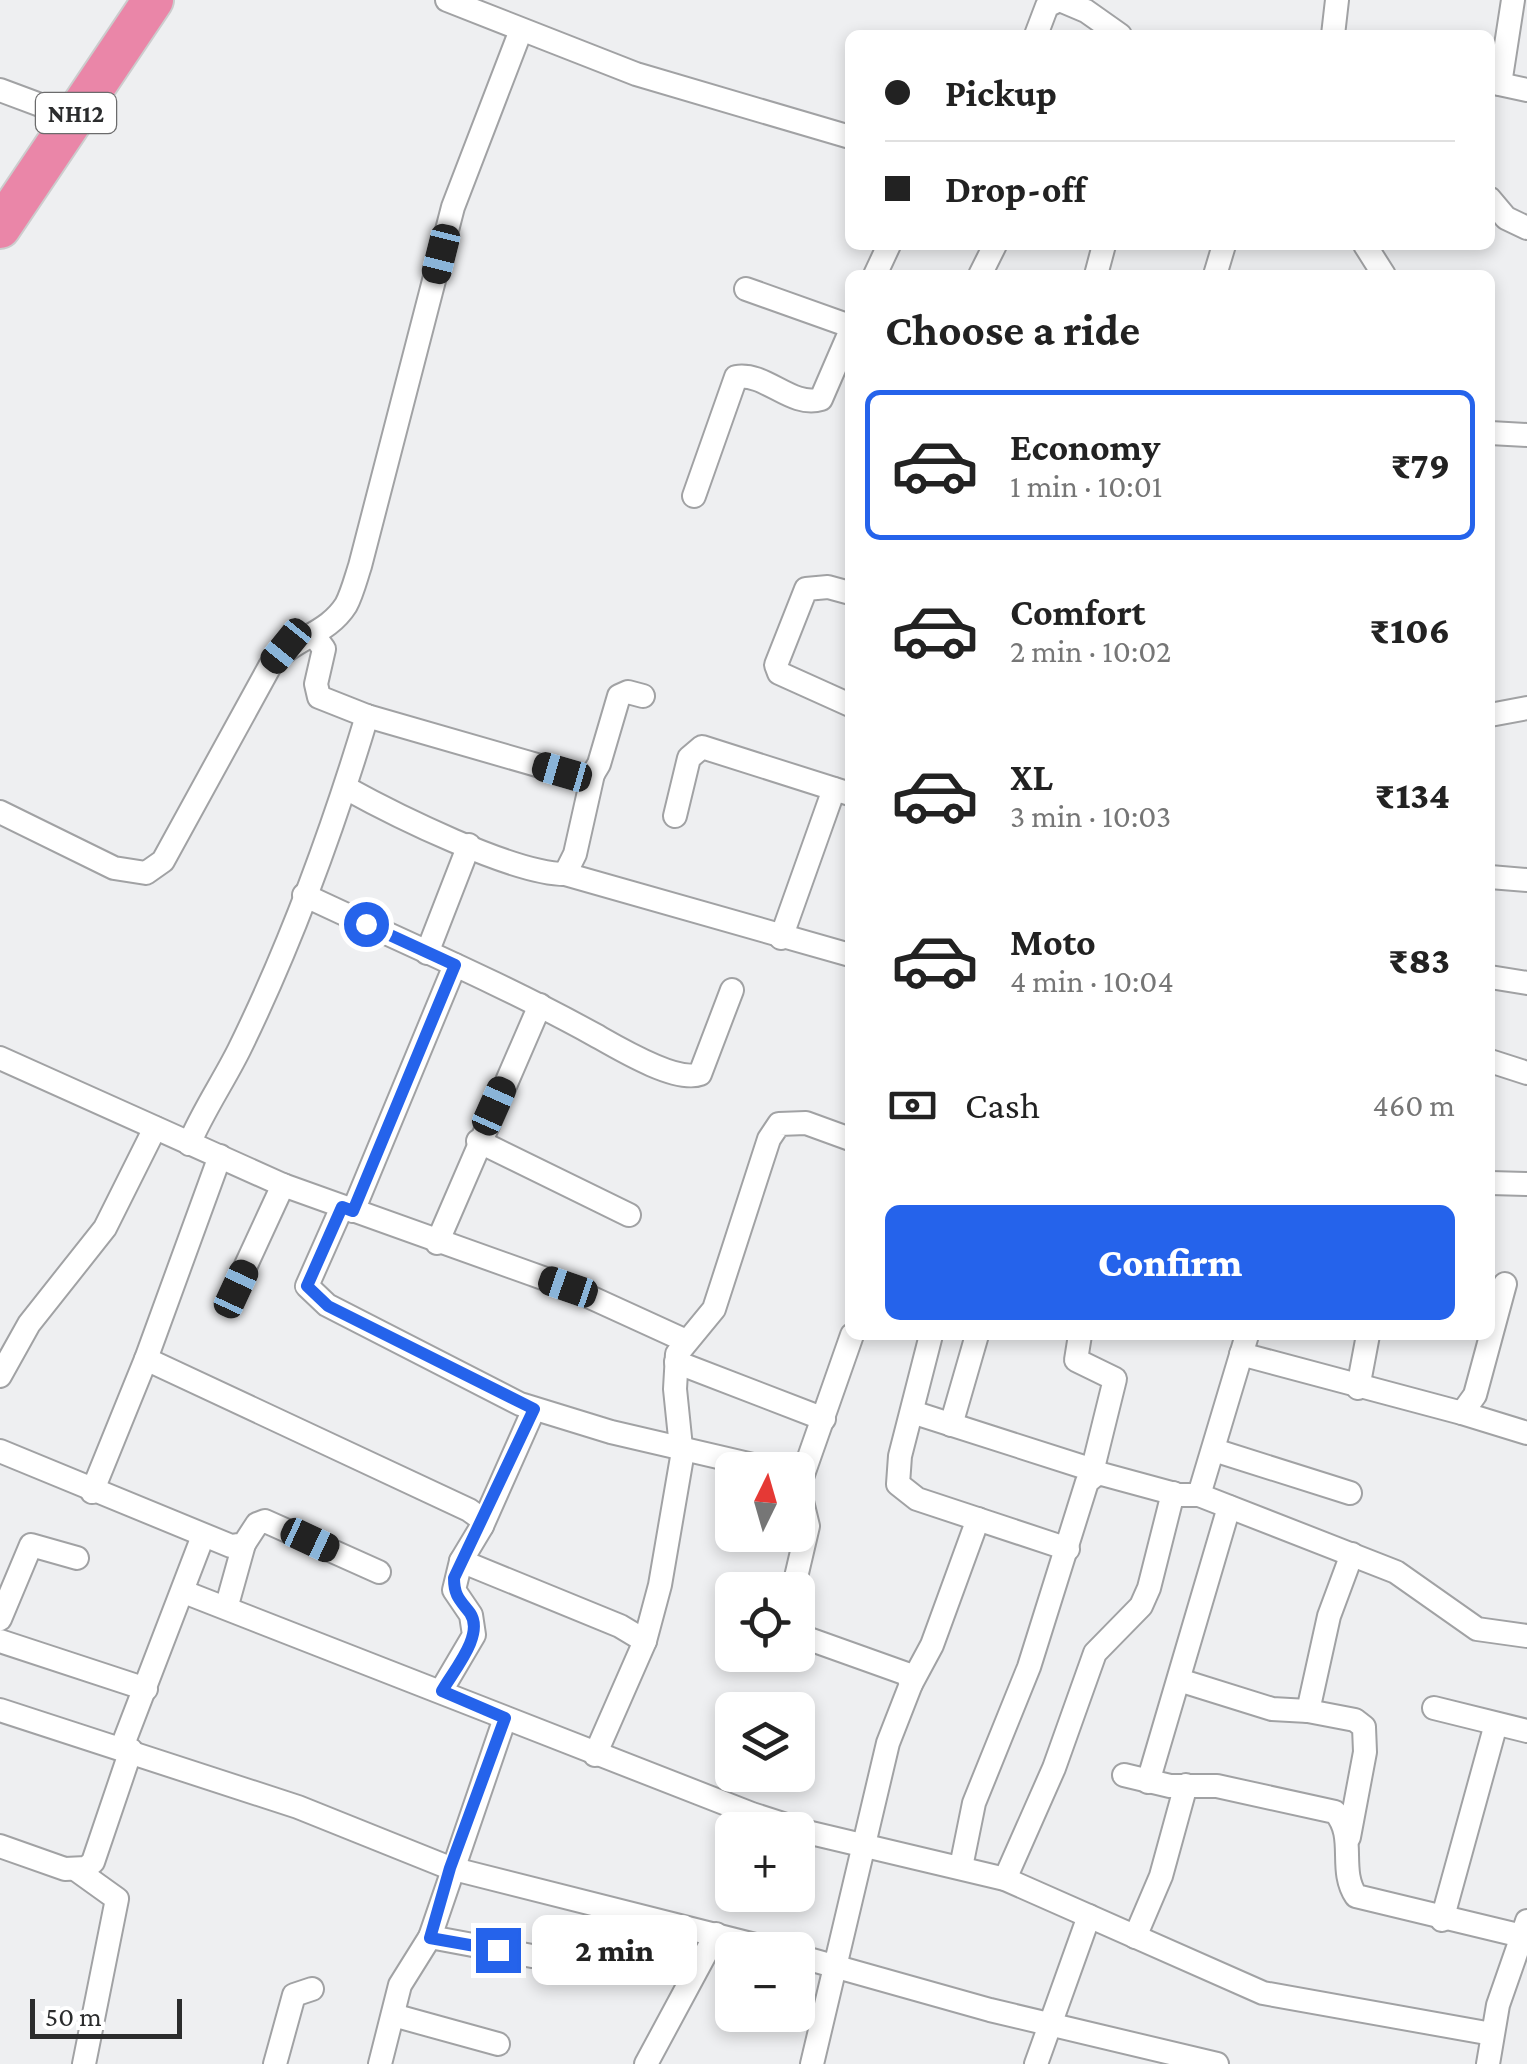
<!DOCTYPE html>
<meta charset="utf-8">
<style>
:root{--surface:#fff;--page:#f6f6f6;--text:#222;--muted:#767676;--line:#e0e0e0;--accent:#2563eb}
body{margin:0;font-family:"Crimson Pro",serif;background:var(--page);color:var(--text);height:100vh;display:flex;flex-direction:column;font-size:38px;white-space:nowrap}
*{box-sizing:border-box;margin:0}
p{font-size:32px;color:var(--muted)}
.icon{flex:none;width:55px;height:55px;fill:none;stroke:currentColor;stroke-width:2;stroke-linecap:round;stroke-linejoin:round}
.map{position:relative;flex:1;overflow:hidden}
.side{position:absolute;left:845px;top:270px;width:650px;height:1070px;display:flex;flex-direction:column;background:var(--surface);border-radius:15px;box-shadow:0 5px 15px #0003}
.side>*{flex:none}
.guide{position:absolute;left:845px;top:30px;width:650px;height:220px;border-radius:15px;box-shadow:0 5px 15px #0003;display:grid;align-content:center;height:220px;padding:0 40px;background:var(--surface)}
.needle{width:65px;rotate:5deg}
.buttons{position:absolute;left:715px;top:1452px;display:grid;gap:20px}
.buttons a{display:grid;place-items:center;width:100px;height:100px;border-radius:15px;background:var(--surface);box-shadow:0 5px 15px #0003;font-size:50px}
.scale{position:absolute;left:30px;bottom:25px;width:152px;box-sizing:border-box;padding-left:10px;border:5px solid #2b2c2d;border-top:0;font-size:28px;line-height:35px;white-space:nowrap;color:#2b2c2d;-webkit-text-stroke:8px #fff;paint-order:stroke}
.end{position:absolute;width:45px;height:45px;margin:-22px;border:12px solid #2563eb;background:#fff;box-shadow:0 0 0 5px #fff}
.from{border-radius:50%}
.bubble{position:absolute;height:70px;border-radius:15px;background:var(--surface);box-shadow:0 5px 15px #0003;font-size:32px;font-weight:800;line-height:70px;text-align:center}
.car{position:absolute;width:30px;height:60px;margin:-30px -15px;border-radius:12px;box-shadow:0 0 8px 2px #0007;background:linear-gradient(#222 24%,#8ab4d8 0 40%,#222 0 76%,#8ab4d8 0 86%,#222 0)}
.guide b{display:flex;align-items:center;gap:35px;height:95px;font-size:38px}
.guide b+b{border-top:2px solid var(--line)}
.guide i{width:25px;height:25px;background:var(--text)}
ul{padding:0;list-style:none}
li{display:flex;align-items:center;gap:30px;height:150px;margin:0 20px 15px;padding:0 20px;border:5px solid transparent;border-radius:15px}
li div{flex:1}
li b{display:block;font-size:38px}
li em{font-style:normal;font-weight:800}
li.selected{border-color:var(--accent)}
li>.icon{width:90px;height:90px;stroke-width:1.5}
h2{padding:0 40px;font-size:45px;line-height:120px}
.pay{display:flex;align-items:center;gap:25px;height:110px;padding:0 40px;font-size:38px}
.pay p{margin-inline-start:auto}
.button{display:flex;gap:20px;margin-top:auto;padding:20px 40px}
.button a{flex:1;height:115px;border-radius:15px;background:var(--accent);color:#fff;font-size:40px;font-weight:800;line-height:115px;text-align:center}
.map>svg:first-child{display:block}
</style>
<div class="map">
<svg width="1527" height="2064" viewBox="0 0 1527 2064">
<rect width="100%" height="100%" fill="#eeeff1"/>
<g fill="none" stroke-linecap="round" stroke-linejoin="round">
<g stroke="#a1a2a4" stroke-width="26">
<g id="minor">
<polyline points="447,0 636,74 850,137"/>
<polyline points="1060,0 1086,11 1120,35"/>
<polyline points="1036,35 1047,6 1059,0"/>
<polyline points="1333,35 1337,0"/>
<polyline points="1490,82 1527,90"/>
<polyline points="1500,84 1513,0"/>
<polyline points="0,90 51,109"/>
<polyline points="1490,199 1506,218 1527,228"/>
<polyline points="1365,245 1384,275"/>
<polyline points="875,275 889,245"/>
<polyline points="980,275 995,245"/>
<polyline points="1096,275 1104,245"/>
<polyline points="1215,275 1224,245"/>
<polyline points="746,289 850,326"/>
<polyline points="1490,433 1527,435"/>
<path d="M694 496 736 377C766 372 791 408 821 399L850 332"/>
<polyline points="850,593 828,587 806,589 776,665 779,673 850,705"/>
<polyline points="313,634 324,649 316,684 319,697 367,716 582,778 593,774 599,764 619,696 628,692 643,696"/>
<polyline points="1490,715 1527,708"/>
<path d="M346 788C393 814 513 874 565 874L575 854 593 774"/>
<path d="M0 812 114 868 146 873 163 861 270 666C294 637 327 635 346 605 352 594 356 578 360 566L453 207 521 30"/>
<polyline points="675,816 689,758 702,747 850,794"/>
<polyline points="565,874 850,955"/>
<polyline points="1490,877 1527,880"/>
<path d="M304 895C401 941 501 983 595 1035 618 1048 676 1083 700 1074L732 990"/>
<polyline points="781,938 834,789"/>
<polyline points="427,953 469,845"/>
<polyline points="1490,977 1527,983"/>
<polyline points="0,1058 283,1185 568,1287 684,1340"/>
<polyline points="1490,1061 1527,1073"/>
<polyline points="478,1141 629,1215"/>
<path d="M189 1144C203 1111 223 1082 239 1050 291 944 333 829 367 716"/>
<polyline points="1490,1183 1527,1184"/>
<polyline points="342,1207 307,1286 327,1305 520,1404 611,1432 774,1470"/>
<polyline points="353,1211 455,965"/>
<polyline points="437,1243 540,1005"/>
<polyline points="235,1289 283,1185"/>
<polyline points="931,1335 900,1456 898,1484 917,1499 1068,1549"/>
<polyline points="1080,1335 1076,1360 1115,1379 1091,1476"/>
<polyline points="1241,1354 1462,1413 1475,1395 1505,1284"/>
<polyline points="146,1359 220,1156"/>
<polyline points="676,1362 824,1419"/>
<polyline points="0,1376 29,1324 105,1228 155,1128"/>
<polyline points="1358,1388 1368,1335"/>
<polyline points="912,1412 1093,1470"/>
<polyline points="1462,1413 1527,1433"/>
<polyline points="951,1425 977,1335"/>
<polyline points="1214,1450 1350,1493"/>
<polyline points="0,1451 231,1546 244,1544 257,1524 265,1521 379,1572"/>
<polyline points="799,1486 852,1335"/>
<polyline points="92,1492 146,1359 469,1510 480,1518 482,1526 461,1561 454,1590 471,1615 474,1635 441,1691"/>
<polyline points="1199,1495 1396,1572 1477,1629 1527,1636"/>
<polyline points="482,1526 534,1409"/>
<polyline points="461,1561 620,1626 645,1641"/>
<polyline points="793,1590 808,1526 798,1485"/>
<polyline points="184,1592 752,1814 811,1833 1005,1879 1263,1993 1492,2034"/>
<polyline points="227,1605 244,1544"/>
<polyline points="0,1619 31,1545 77,1558"/>
<polyline points="798,1630 809,1639 907,1674 911,1684 888,1743 812,2064"/>
<polyline points="0,1641 146,1689"/>
<polyline points="1179,1680 1272,1709 1308,1711 1329,1616 1352,1554"/>
<polyline points="911,1684 932,1645 978,1519"/>
<polyline points="1434,1708 1527,1731"/>
<polyline points="0,1710 298,1807 450,1868 775,1950"/>
<polyline points="1308,1711 1355,1720 1364,1727 1365,1752 1349,1837"/>
<polyline points="122,1747 203,1536"/>
<polyline points="595,1755 645,1641 660,1585 682,1457 675,1389 677,1354 714,1309 769,1139 779,1124 806,1123 850,1139"/>
<path d="M1124 1775 1170 1786H1217L1335 1812C1357 1837 1338 1869 1356 1896L1522 1936 1527 1921"/>
<polyline points="1148,1782 1229,1507"/>
<polyline points="0,1846 65,1869 86,1868 93,1862 131,1750"/>
<polyline points="961,1867 974,1803 1029,1667 1087,1482 1098,1473 1179,1495 1199,1495 1247,1335"/>
<polyline points="78,1871 117,1899 84,2064"/>
<polyline points="1005,1879 1054,1768 1095,1653 1141,1606 1149,1588 1173,1493"/>
<polyline points="1442,1920 1496,1724"/>
<polyline points="430,1937 532,1956"/>
<polyline points="1135,1937 1161,1876 1186,1785"/>
<polyline points="798,1956 990,2010 1217,2064"/>
<polyline points="393,2015 498,2044"/>
<polyline points="275,2064 294,1995 312,1989"/>
<polyline points="380,2064 400,1985 430,1937 505,1718"/>
<polyline points="646,2064 716,1934"/>
<polyline points="1036,2064 1089,1916"/>
<polyline points="1488,2064 1498,2005 1522,1936 1527,1938"/>
</g>
</g>
<g stroke="#cccccd" stroke-width="44">
<polyline id="trunk" points="0,228 153,0"/>
</g>
<use href="#minor" stroke="#fff" stroke-width="22"/>
<use href="#trunk" stroke="#ea86a8" stroke-width="40"/>
</g>
<g fill="none" stroke-linecap="round" stroke-linejoin="round">
<path stroke="#2563eb" stroke-width="12" d="M366 924 455 965 353 1211 342 1207 307 1286 328 1306 534 1409 454 1578C454 1596 460 1600 470 1613 485 1635 453 1671 442 1691L505 1718 450 1868 430 1938 498 1950"/>
</g>
<g text-anchor="middle" stroke-width="8" stroke-linejoin="round" paint-order="stroke">
<rect fill="#fff" stroke="#6b6b6c" stroke-width="2.5" x="36" y="93" width="80" height="40" rx="8"/>
<g font-size="25" font-weight="bold" fill="#2b2c2d">
<text x="76" y="122">NH12</text>
</g>
</g>
</svg>
<div class="buttons">
<a><svg class="needle" viewBox="-14 -14 28 28"><path d="M0-13l5 13h-10z" fill="#e53935"/><path d="M0 13l5-13h-10z" fill="#767676"/></svg></a>
<a><svg class="icon" aria-label="locate" viewBox="0 0 24 24"><circle cx="12" cy="12" r="6"/><path d="M12 2v4M12 18v4M2 12h4M18 12h4"/></svg></a>
<a><svg class="icon" aria-label="layers" viewBox="0 0 24 24"><path d="M12 4l9 5-9 5-9-5zM3 14l9 5 9-5"/></svg></a>
<a>+</a>
<a>−</a>
</div>
<div class="scale">50 m</div>
<i class="end from" style="left:366px;top:924px"></i>
<i class="end" style="left:498px;top:1950px"></i>
<div class="bubble" style="left:532px;top:1915px;width:165px">2 min</div>
<i class="car" style="left:441px;top:254px;rotate:194deg"></i>
<i class="car" style="left:286px;top:646px;rotate:219deg"></i>
<i class="car" style="left:562px;top:772px;rotate:286deg"></i>
<i class="car" style="left:494px;top:1106px;rotate:24deg"></i>
<i class="car" style="left:568px;top:1287px;rotate:289deg"></i>
<i class="car" style="left:236px;top:1289px;rotate:25deg"></i>
<i class="car" style="left:310px;top:1540px;rotate:115deg"></i>
<div class="guide">
<b><i class="from"></i>Pickup</b>
<b><i></i>Drop-off</b>
</div>
<section class="side">
<h2>Choose a ride</h2>
<ul>
<li class="selected"><svg class="icon" aria-label="car" viewBox="0 0 24 24"><path d="M5 17H2v-5l4-1 3-4h7l3 4 3 1v5h-3M9 17h6M6 11h13"/><circle cx="7" cy="17" r="2"/><circle cx="17" cy="17" r="2"/></svg><div><b>Economy</b><p>1 min · 10:01</p></div><em>₹79</em></li>
<li><svg class="icon" aria-label="car" viewBox="0 0 24 24"><path d="M5 17H2v-5l4-1 3-4h7l3 4 3 1v5h-3M9 17h6M6 11h13"/><circle cx="7" cy="17" r="2"/><circle cx="17" cy="17" r="2"/></svg><div><b>Comfort</b><p>2 min · 10:02</p></div><em>₹106</em></li>
<li><svg class="icon" aria-label="car" viewBox="0 0 24 24"><path d="M5 17H2v-5l4-1 3-4h7l3 4 3 1v5h-3M9 17h6M6 11h13"/><circle cx="7" cy="17" r="2"/><circle cx="17" cy="17" r="2"/></svg><div><b>XL</b><p>3 min · 10:03</p></div><em>₹134</em></li>
<li><svg class="icon" aria-label="car" viewBox="0 0 24 24"><path d="M5 17H2v-5l4-1 3-4h7l3 4 3 1v5h-3M9 17h6M6 11h13"/><circle cx="7" cy="17" r="2"/><circle cx="17" cy="17" r="2"/></svg><div><b>Moto</b><p>4 min · 10:04</p></div><em>₹83</em></li>
</ul>
<div class="pay"><svg class="icon" aria-label="cash" viewBox="0 0 24 24"><path d="M3 7h18v10H3z"/><circle cx="12" cy="12" r="2"/></svg>Cash<p>460 m</p></div>
<div class="button"><a>Confirm</a></div>
</section>
</div>
